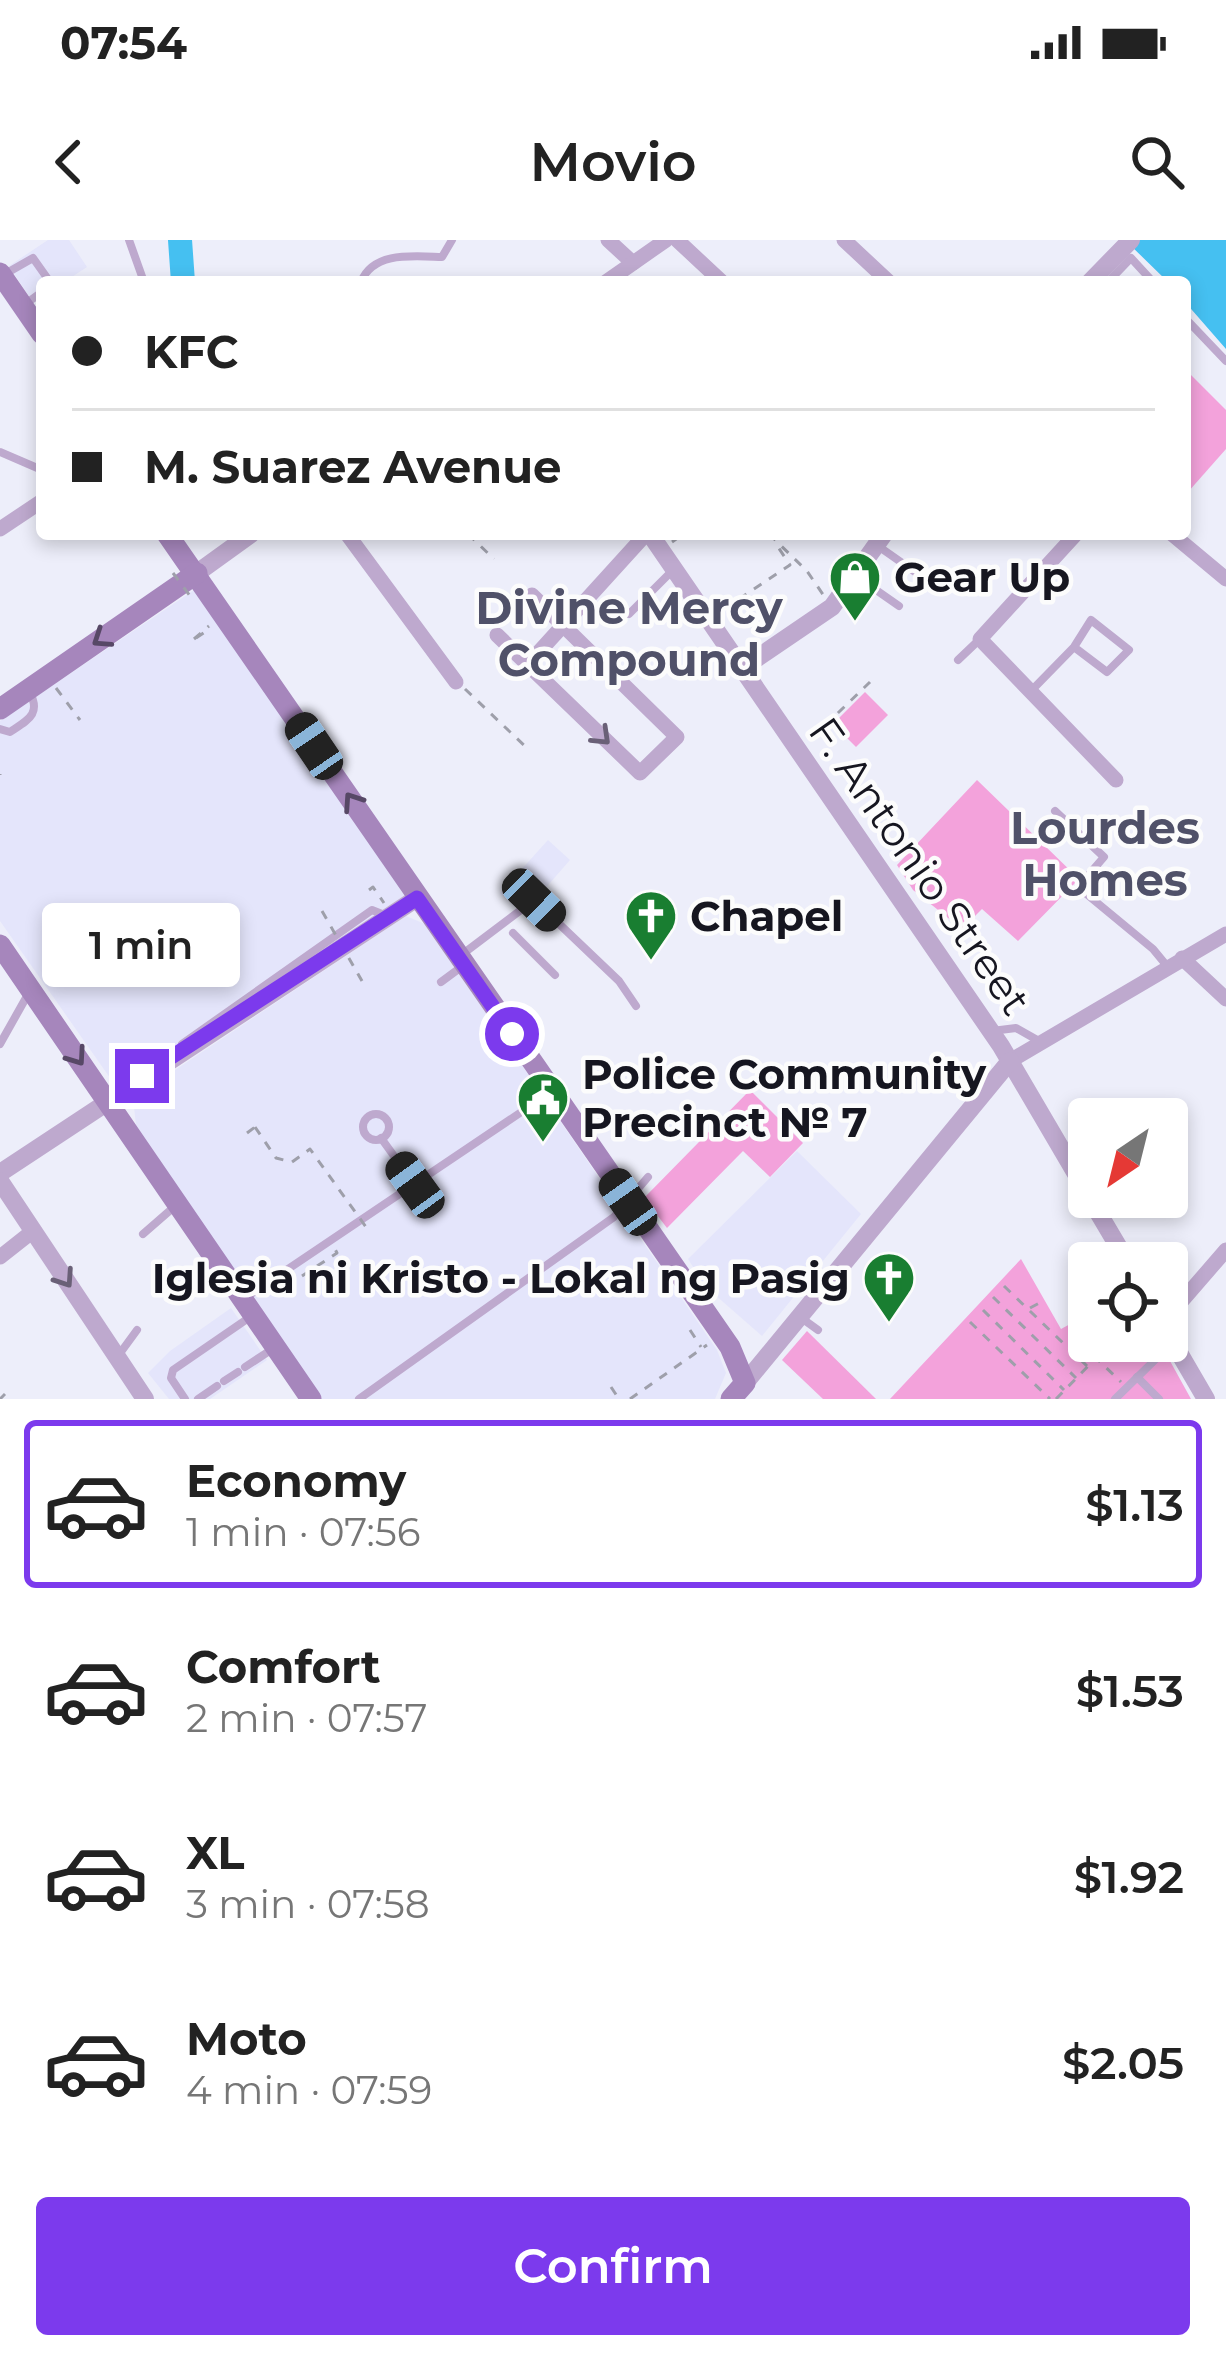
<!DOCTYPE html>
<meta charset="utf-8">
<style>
:root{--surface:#fff;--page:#f2f2f2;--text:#222;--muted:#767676;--line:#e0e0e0;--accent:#7c3aed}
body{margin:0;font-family:Montserrat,sans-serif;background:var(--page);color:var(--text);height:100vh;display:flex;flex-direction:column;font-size:45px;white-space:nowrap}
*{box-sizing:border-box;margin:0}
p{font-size:39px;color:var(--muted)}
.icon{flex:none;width:66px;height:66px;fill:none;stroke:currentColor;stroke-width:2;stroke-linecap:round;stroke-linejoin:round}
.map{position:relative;height:1159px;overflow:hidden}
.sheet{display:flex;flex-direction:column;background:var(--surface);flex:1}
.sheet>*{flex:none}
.hud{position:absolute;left:36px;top:36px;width:1155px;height:264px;border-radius:12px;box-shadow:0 6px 18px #0003;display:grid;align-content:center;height:264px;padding:0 36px;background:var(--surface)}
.needle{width:78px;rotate:215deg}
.buttons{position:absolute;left:1068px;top:858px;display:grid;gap:24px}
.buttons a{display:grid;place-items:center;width:120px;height:120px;border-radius:12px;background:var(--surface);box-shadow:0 6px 18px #0003;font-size:60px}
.end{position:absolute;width:54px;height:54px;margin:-27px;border:15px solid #7c3aed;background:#fff;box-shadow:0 0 0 6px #fff}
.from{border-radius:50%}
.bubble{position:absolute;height:84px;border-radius:12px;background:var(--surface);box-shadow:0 6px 18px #0003;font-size:39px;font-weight:600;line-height:84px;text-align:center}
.car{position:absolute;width:36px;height:72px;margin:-36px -18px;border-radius:15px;box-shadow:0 0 9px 3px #0007;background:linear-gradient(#222 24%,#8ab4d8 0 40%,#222 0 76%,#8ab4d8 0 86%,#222 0)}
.hud b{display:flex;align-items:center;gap:42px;height:114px;font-size:45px}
.hud b+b{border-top:3px solid var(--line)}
.hud i{width:30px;height:30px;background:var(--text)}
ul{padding:21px 0 0;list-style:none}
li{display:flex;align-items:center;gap:36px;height:168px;margin:0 24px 18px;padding:0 12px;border:6px solid transparent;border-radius:12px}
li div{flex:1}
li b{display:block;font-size:45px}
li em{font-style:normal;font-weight:600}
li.on{border-color:var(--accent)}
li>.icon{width:108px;height:108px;stroke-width:1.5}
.cta{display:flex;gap:24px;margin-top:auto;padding:24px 36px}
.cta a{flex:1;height:138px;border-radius:12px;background:var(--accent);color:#fff;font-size:48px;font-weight:600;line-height:138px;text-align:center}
.status{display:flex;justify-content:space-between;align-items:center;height:84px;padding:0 60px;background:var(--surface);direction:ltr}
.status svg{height:33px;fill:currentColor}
header{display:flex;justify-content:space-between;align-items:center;height:156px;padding:0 36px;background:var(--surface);font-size:54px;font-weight:600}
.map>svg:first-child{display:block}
</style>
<div class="status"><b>07:54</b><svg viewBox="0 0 49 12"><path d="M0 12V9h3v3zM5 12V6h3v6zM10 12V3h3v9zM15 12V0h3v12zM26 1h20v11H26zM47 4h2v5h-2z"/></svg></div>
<header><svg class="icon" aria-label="back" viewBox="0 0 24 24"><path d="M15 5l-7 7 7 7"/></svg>Movio<svg class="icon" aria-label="search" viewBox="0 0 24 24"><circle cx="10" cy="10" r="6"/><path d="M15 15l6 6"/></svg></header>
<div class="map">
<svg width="1226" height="1159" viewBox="0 0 1226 1159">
<rect width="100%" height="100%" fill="#edeefa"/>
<g fill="#e4e5fb">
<polygon points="48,0 69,0 87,27 64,42 42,42 42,57 33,62 9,26"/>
<polygon points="194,350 405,656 115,845 0,681 0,481"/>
<polygon points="548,600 570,620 543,651 535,644 515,667 500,653"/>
<polygon points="406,676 425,684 717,1110 726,1133 715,1159 320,1159 136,885 133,858"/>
<polygon points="797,911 861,974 762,1096 706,1047 688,1019"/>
<polygon points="231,1068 267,1120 210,1159 169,1159 148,1133 170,1111"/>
</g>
<g fill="#f3a2db">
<polygon points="1185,129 1226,170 1226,209 1188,252"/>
<polygon points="865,452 888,475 856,507 833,484"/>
<polygon points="977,540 1079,639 1018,701 982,669 962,689 913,650 897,625"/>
<polygon points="750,850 803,903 770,937 743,911 667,988 644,958"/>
<polygon points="1021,1019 1061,1089 1083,1077 1089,1101 1159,1101 1191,1159 890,1159"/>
<polygon points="807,1091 876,1159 823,1159 782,1120"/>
</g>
<polygon fill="#45c0f1" points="1125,0 1226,0 1226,109 1185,62 1185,42 1168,42"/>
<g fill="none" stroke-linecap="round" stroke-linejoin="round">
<polyline stroke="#45c0f1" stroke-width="24" points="180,0 183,42"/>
<g stroke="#9e9faa" stroke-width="3" stroke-dasharray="9 9" stroke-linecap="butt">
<polyline points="468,294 494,319"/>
<polyline points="769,294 807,331 824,356"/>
<polyline points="672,302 683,294"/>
<polyline points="724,369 790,325 778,307"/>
<polyline points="196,398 211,388"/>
<polyline points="194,399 209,386"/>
<polyline points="56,448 80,480"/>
<polyline points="465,449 529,510"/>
<polyline points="812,498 870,442"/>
<polyline points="0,534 0,535"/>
<polyline points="369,650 373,647 384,663"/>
<polyline points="247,893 255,887"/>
<polyline points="302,1036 337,1013 335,1009"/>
<polyline points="1004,1046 1087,1126"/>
<polyline points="993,1057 1076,1138"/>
<polyline points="1030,1068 1045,1060"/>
<polyline points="983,1070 1064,1150"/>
<polyline points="970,1082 1050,1159"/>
<polyline points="690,1090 701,1107"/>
<polyline points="611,1147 619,1159"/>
<polyline points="0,1159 5,1154"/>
<polyline points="630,1159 707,1105"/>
<polyline points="1056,1159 1096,1118 1121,1142"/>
</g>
<g stroke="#bea9ce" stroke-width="8">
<polyline points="129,0 144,42"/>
<polyline points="5,34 33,18 50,42"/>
<path d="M361 42C373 11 413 16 442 17L452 0"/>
<polyline points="1108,42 1131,18 1153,42"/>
<polyline points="24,65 42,52"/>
<polyline points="1185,78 1226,121"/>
<polyline points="0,212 42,230"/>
<polyline points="878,306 925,339"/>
<polyline points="856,336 899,366"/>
<polyline points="629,374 674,329"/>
<polyline points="958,420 979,400"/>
<polyline points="1031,451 1074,407 1091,380 1129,410 1107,432 1074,407"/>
<path d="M0 489 10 492C28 480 42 474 29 451"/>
<polyline points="1055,571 1104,617 1078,647 1153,709 1167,726"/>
<polyline points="513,693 555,735"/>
<polyline points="460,716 534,660 619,741 636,766"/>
<polyline points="441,742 464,725"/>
<polyline points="992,791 1016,788 1039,801"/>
<polyline points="0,804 27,756"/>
<polyline points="182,804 372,670 387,676"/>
<circle cx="376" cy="887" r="13"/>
<polyline points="381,898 415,945"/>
<polyline points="143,994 174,967"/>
<polyline points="245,1058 551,852"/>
<polyline points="800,1077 818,1090"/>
<polyline points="118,1116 137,1090"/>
<polyline points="245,1127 274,1108"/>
<polyline points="1137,1137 1159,1159"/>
<polyline points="224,1141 238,1132"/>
<polyline points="185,1159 171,1138 173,1130 253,1075"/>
<polyline points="198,1159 217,1146"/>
<polyline points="359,1159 614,977 648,937"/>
<polyline points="1115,1159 1162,1113"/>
</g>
<g stroke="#bea9ce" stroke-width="15">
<polyline points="608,0 633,23"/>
<polyline points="677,0 722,42"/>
<polyline points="844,0 889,42"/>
<polyline points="606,42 666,0"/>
<polyline points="0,289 42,261"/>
<polyline points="347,294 456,442"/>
<polyline points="1076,294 980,399 1116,540"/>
<polyline points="1172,294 1226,339"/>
<polyline points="497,395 640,533 677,497 532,355"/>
<polyline points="528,424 646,294"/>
<polyline points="1182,718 1226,759"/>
<polyline points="1010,821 1226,694"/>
<polyline points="0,1017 33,991"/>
<polyline points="1167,1078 1226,1010"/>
</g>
<g stroke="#bea9ce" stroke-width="18">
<polyline points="650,294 1001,806 1089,956"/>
<polyline points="197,333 251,294"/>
<polyline points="741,429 832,367 884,294"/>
<polyline points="0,933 417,658"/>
<polyline points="0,941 145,1159"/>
<polyline points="1089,957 1128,1023"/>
<polyline points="1167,1092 1206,1159"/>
<polyline points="745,1143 1010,821"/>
</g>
<g stroke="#a686bc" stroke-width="21">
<polyline points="0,33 42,94"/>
<polyline points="167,294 730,1107 745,1143 731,1159"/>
<polyline points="0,469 197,333"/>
<polyline points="0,705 311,1159"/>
</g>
<g stroke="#9e9faa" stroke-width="3" stroke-dasharray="9 9" stroke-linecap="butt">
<polyline points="173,333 193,360"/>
<polyline points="322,671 362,741"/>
<polyline points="255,887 276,918 292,922 310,909 366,987"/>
</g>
<polyline stroke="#bea9ce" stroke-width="18" points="1090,42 1131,0"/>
</g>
<defs><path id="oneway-chevron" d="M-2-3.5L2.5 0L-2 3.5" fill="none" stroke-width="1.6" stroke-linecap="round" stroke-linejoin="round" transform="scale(3)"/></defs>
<g stroke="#574866">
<use href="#oneway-chevron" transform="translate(101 399) rotate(146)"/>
<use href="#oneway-chevron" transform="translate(352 561) rotate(-124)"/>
<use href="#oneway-chevron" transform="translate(77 817) rotate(55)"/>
</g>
<g stroke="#6a6077">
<use href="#oneway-chevron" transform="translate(602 497) rotate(44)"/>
<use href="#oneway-chevron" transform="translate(65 1039) rotate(56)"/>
</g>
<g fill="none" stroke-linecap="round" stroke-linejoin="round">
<polyline stroke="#7c3aed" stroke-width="15" points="142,836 417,658 512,794"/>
</g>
<defs>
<g id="shop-pin" transform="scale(2.7)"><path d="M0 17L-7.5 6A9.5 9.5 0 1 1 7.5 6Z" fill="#197e31" stroke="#fcfcfc"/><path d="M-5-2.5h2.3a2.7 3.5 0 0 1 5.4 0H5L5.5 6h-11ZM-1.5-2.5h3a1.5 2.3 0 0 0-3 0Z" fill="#fff"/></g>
<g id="church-pin" transform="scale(2.7)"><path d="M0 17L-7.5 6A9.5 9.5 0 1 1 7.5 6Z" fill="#197e31" stroke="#fcfcfc"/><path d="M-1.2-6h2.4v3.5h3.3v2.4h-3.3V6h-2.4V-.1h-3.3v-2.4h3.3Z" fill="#fff"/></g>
<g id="civic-pin" transform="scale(2.7)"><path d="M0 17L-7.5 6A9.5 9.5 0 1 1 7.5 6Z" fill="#197e31" stroke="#fcfcfc"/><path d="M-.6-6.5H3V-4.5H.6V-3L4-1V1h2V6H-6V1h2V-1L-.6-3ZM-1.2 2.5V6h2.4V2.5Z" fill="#fff"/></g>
</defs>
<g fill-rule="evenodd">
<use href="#shop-pin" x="855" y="337"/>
<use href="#church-pin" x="651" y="676"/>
<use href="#civic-pin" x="543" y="858"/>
<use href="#church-pin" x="889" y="1038"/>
</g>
<g text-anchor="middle" stroke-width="9" stroke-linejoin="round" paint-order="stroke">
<g font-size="42" font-weight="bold" fill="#161620" stroke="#fcfcfc" text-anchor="start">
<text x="894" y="352">Gear Up</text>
<text x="690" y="691">Chapel</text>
<text x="582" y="849">Police Community<tspan x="582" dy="48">Precinct № 7</tspan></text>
<text x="850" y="1053" text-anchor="end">Iglesia ni Kristo - Lokal ng Pasig</text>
</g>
<g font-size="42" fill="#161620" stroke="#fcfcfc">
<text transform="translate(920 626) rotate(55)" y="15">F. Antonio Street</text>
</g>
<g font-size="45" font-weight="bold" fill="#505169" stroke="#fcfcfc">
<text x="629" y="384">Divine Mercy<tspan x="629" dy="52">Compound</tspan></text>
<text x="1105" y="604">Lourdes<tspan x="1105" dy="52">Homes</tspan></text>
</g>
</g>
</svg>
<div class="buttons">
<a><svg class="needle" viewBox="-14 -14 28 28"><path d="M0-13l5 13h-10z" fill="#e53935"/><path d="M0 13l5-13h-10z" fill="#767676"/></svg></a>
<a><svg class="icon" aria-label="locate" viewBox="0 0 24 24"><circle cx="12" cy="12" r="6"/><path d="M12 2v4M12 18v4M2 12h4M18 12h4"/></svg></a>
</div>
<i class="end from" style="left:512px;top:794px"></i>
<i class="end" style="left:142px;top:836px"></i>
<div class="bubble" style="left:42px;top:663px;width:198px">1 min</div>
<i class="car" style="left:314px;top:506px;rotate:326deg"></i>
<i class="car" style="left:534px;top:660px;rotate:134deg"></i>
<i class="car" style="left:415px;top:945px;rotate:324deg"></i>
<i class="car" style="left:628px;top:962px;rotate:325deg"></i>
<div class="hud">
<b><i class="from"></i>KFC</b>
<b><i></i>M. Suarez Avenue</b>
</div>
</div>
<section class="sheet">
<ul>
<li class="on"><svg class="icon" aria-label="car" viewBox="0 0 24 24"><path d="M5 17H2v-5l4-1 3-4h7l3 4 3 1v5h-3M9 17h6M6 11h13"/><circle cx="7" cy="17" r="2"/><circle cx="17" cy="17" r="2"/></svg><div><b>Economy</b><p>1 min · 07:56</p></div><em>$1.13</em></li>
<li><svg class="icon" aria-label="car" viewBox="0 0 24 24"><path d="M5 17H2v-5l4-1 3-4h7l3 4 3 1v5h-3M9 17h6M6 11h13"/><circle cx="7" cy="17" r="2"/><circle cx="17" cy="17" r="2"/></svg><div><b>Comfort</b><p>2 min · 07:57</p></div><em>$1.53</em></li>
<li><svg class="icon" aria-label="car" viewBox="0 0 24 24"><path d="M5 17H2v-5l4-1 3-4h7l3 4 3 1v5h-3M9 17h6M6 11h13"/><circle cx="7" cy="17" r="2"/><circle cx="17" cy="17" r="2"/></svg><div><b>XL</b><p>3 min · 07:58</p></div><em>$1.92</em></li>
<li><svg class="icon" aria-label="car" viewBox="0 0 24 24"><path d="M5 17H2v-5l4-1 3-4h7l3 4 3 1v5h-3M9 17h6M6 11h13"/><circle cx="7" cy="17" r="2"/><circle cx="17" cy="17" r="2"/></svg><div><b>Moto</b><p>4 min · 07:59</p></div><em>$2.05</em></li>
</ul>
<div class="cta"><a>Confirm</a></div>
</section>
